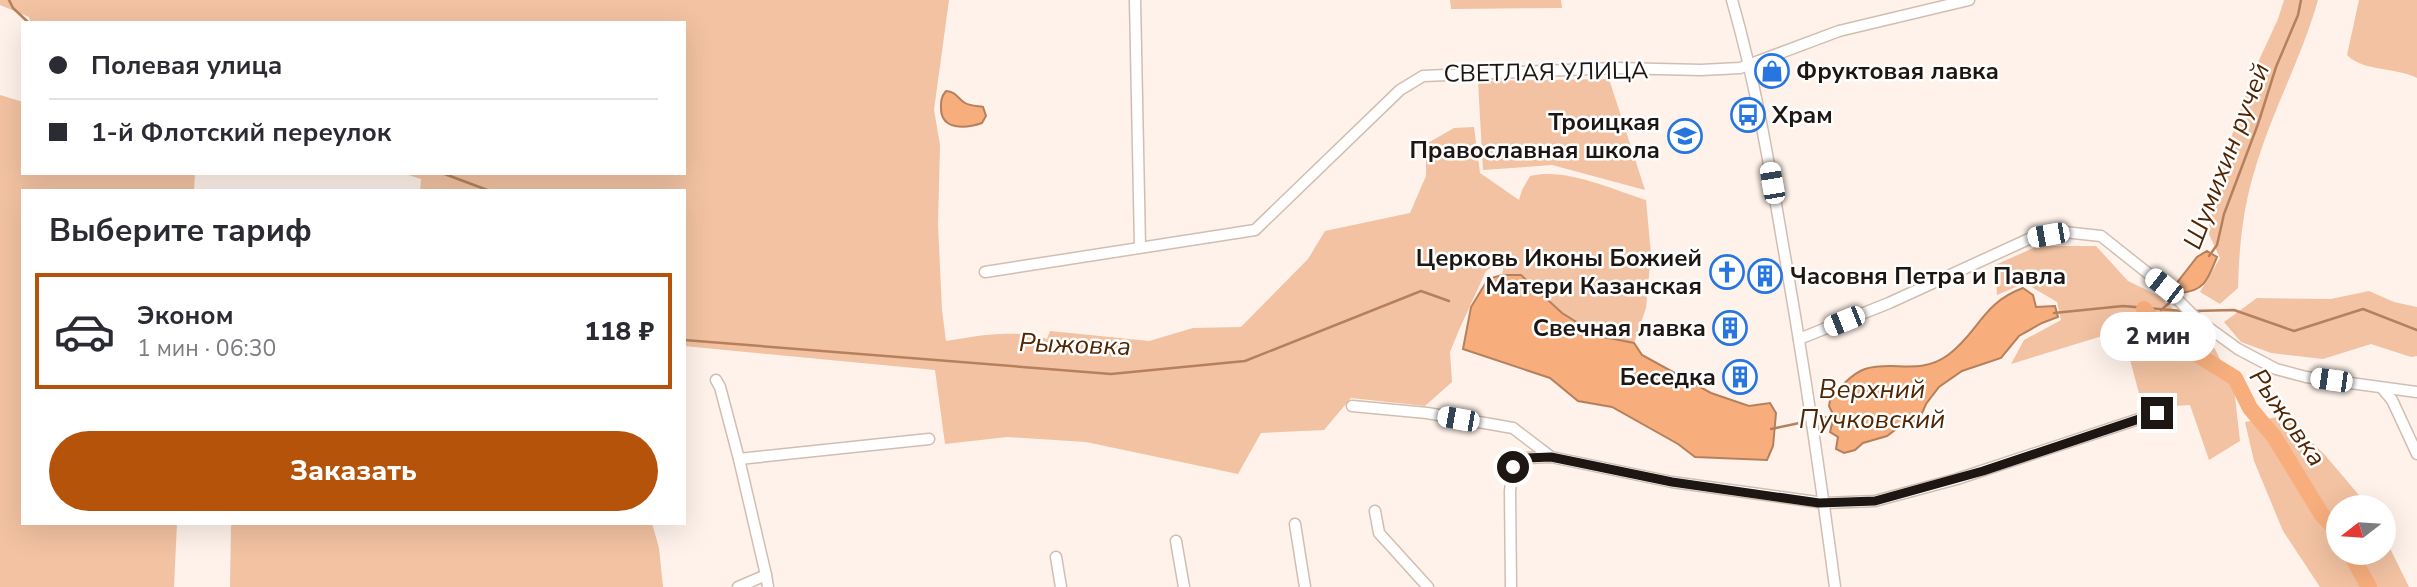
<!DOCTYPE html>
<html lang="ru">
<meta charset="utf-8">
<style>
:root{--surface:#fff;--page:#f7f7f7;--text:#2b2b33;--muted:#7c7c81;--line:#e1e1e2;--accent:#b45309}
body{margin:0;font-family:"Nunito Sans",sans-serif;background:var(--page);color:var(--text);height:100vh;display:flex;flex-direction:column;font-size:26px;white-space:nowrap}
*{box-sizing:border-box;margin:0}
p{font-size:23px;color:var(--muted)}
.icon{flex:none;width:38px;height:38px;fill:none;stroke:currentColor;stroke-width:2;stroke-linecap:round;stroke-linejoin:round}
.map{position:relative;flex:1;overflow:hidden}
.details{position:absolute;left:21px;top:189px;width:665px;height:336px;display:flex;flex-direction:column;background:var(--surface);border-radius:0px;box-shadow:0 7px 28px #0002}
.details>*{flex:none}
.hud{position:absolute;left:21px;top:21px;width:665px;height:154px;border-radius:0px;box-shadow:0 7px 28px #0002;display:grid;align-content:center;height:154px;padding:0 28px;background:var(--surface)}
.needle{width:46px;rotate:253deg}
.buttons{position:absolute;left:2326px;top:495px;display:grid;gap:14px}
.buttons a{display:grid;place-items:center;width:70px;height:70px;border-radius:50%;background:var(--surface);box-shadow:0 7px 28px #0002;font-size:35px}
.end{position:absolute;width:32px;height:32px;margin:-16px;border:9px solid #1d1612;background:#fff;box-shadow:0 0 0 4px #fff}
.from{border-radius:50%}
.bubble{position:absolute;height:49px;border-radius:24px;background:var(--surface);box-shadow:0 7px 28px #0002;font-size:23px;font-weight:800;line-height:49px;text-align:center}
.car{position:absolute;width:21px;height:42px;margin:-21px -10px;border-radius:9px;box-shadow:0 0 5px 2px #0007;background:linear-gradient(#fff 24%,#345 0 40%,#fff 0 76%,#345 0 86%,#fff 0)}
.hud b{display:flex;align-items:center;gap:24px;height:66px;font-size:26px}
.hud b+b{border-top:2px solid var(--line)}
.hud i{width:18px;height:18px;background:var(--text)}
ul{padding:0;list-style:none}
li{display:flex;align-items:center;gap:21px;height:116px;margin:0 14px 10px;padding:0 14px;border:4px solid transparent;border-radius:0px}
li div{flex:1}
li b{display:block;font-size:26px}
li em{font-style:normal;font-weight:800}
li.current{border-color:var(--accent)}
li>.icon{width:63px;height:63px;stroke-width:1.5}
h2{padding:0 28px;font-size:32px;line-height:84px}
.button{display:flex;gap:14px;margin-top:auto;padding:14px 28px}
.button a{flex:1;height:80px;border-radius:42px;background:var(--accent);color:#fff;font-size:28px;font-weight:800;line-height:80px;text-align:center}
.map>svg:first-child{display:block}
</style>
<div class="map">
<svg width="2417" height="587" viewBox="0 0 2417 587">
<rect width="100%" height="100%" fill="#fef2ea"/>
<g fill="#f2c2a2">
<path d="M0 0H949L934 110 940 145 938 224 942 310 946 341C981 335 1013 329 1047 339L1050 331 1149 341 1193 328 1241 327 1308 259 1325 231 1410 213 1426 176V144L1454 128 1474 127 1480 173 1519 200 1522 190 1530 176C1564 167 1612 189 1646 200L1651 254 1646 308 1634 343 1599 336 1562 313 1521 275H1502L1505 259 1486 271 1459 330 1450 352 1452 382 1425 406 1351 398 1324 430 1261 433 1238 474 1086 442 1007 437 945 444 935 370 684 346V191H420L421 179 402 173H684V23H31L29 17 0 5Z"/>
<polygon points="1450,0 1561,0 1562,8 1451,9"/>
<path d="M2284 0H2318C2302 57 2273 109 2256 166 2243 206 2239 247 2238 288L2220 304 2200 292 2220 258 2208 232 2214 201 2232 135 2254 71 2278 19Z"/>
<path d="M2359 0H2417V78C2396 67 2364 72 2347 55Z"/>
<polygon points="1609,79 1645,190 1552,165 1483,170 1478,81"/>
<polygon points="0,95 23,102 23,173 195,173 194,191 23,191 23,523 177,523 174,587 0,587"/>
<polygon points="2038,246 2096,246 2128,281 2159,296 2215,349 2234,388 2240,441 2209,460 2190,405 2143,408 2122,330 2011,364 2024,340 2061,320 2057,302 2025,283 1997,295 1995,265"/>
<polygon points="2369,291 2394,302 2417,307 2417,356 2411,357 2371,344 2323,359 2271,353 2241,342 2224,322 2257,298 2331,299"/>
<polygon points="2285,416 2325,455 2369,507 2338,508 2338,553 2384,553 2384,536 2409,587 2320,587 2283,531 2254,461 2245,422"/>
<polygon points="231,523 652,523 659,548 663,587 230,587"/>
</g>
<g fill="#f7ae7c" stroke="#b6805c" stroke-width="2">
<path d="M946 91C957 92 957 98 965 103 970 106 977 106 983 107L986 116 982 123C965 129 941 130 941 108 941 101 941 97 946 91Z"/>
<path d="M2207 251 2217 257C2208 278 2206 291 2180 293L2176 284 2197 257Z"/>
<polygon points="1502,275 1521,275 1562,313 1599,336 1634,343 1642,355 1711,393 1749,406 1770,403 1776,413 1773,446 1767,460 1695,457 1678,444 1612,407 1578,401 1550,378 1463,349 1471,307 1488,279"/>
<path d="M2023 288 2033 295 2036 307 2055 306 2058 317 2042 323 2019 336 2001 358 1962 371 1939 387 1926 404 1919 420 1899 427 1887 436 1863 443 1855 450 1844 453 1836 449 1838 437 1830 432 1834 416 1829 406 1831 394C1844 386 1850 374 1865 369 1894 360 1919 376 1948 355 1979 332 1982 303 2023 288Z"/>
</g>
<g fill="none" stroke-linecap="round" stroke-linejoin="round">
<g stroke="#b6805c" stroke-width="2.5">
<polyline points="9,0 13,8 29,23"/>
<polyline points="442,173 490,191"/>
<polyline points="2209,256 2217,245 2224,214 2258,124 2276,67 2298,15 2301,0"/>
<polyline points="2161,310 2174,299"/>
<polyline points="2193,311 2234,310 2294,331 2363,309 2417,330"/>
<polyline points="2054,313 2123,306 2183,311"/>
<polyline points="684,340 1111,374 1245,361 1421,291 1449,301"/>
<polyline points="1816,420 1836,415"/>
<polyline points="1771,429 1809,421"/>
</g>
<g stroke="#f7ae7c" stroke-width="16">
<polyline points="2144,309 2156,324 2175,341"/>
<polyline points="2183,346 2235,378 2250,408 2275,438 2322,515 2338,531"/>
<polyline points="2350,553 2369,587"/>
</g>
<g stroke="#d2beb1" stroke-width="13">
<g id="minor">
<polyline points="1135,0 1140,247"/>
<path d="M1732 0C1755 80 1769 163 1783 245 1803 359 1820 473 1835 587"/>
<polyline points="985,272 1255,230 1400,90 1423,76 1615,68 1701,70 1740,68 1839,31 1969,0"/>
<polyline points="1799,339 1889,303 2031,238 2064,232 2101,236 2164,286 2198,320 2238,349 2276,369 2306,377 2417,392"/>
<polyline points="716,380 720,387 739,459 766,575"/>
<polyline points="2382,388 2392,400 2417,454"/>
<polyline points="1352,406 1427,413 1513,428 1551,457 1672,482 1824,503 1875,501 1957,479 2157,413"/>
<polyline points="739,459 929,439"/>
<polyline points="1375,511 1379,533 1428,587"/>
<polyline points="1295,524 1305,587"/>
<polyline points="1176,541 1184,587"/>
<polyline points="1056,557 1061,587"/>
<polyline points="738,587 766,575 768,587"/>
<polyline points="1511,587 1510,491 1513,467 1526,458 1551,457"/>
</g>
</g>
<use href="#minor" stroke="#fff" stroke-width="10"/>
</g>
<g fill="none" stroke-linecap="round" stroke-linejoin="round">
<polyline stroke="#1d1612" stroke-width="9" points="1513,467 1526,458 1551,457 1672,482 1819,503 1875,501 1983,471 2157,413"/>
</g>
<defs>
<g id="shop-ring" transform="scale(1.75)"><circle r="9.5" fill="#fff" stroke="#2775e1" stroke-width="1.5"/><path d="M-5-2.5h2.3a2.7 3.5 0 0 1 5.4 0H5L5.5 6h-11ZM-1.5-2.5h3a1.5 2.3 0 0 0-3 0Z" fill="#2775e1"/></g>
<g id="bus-ring" transform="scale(1.75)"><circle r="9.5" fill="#fff" stroke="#2775e1" stroke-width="1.5"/><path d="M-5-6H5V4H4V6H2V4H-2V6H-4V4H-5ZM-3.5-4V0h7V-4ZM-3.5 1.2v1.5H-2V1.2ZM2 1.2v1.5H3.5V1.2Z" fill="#2775e1"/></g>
<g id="school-ring" transform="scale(1.75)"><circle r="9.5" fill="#fff" stroke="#2775e1" stroke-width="1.5"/><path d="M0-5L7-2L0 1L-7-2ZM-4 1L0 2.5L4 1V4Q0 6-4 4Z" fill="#2775e1"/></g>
<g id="church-ring" transform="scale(1.75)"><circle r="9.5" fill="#fff" stroke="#2775e1" stroke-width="1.5"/><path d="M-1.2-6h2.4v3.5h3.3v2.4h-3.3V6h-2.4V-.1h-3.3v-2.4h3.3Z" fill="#2775e1"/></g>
<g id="building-ring" transform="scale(1.75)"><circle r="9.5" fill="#fff" stroke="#2775e1" stroke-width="1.5"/><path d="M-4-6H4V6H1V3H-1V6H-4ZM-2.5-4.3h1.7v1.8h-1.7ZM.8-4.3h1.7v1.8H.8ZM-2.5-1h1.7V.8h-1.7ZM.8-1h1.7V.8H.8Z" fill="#2775e1"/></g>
</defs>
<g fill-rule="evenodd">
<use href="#shop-ring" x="1772" y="71"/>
<use href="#bus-ring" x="1748" y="115"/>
<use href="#school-ring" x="1685" y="136"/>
<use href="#church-ring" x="1727" y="272"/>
<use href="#building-ring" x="1765" y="276"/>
<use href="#building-ring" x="1730" y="328"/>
<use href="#building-ring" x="1740" y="377"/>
</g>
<g text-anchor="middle" stroke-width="5" stroke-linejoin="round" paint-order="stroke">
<g font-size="24" font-weight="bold" fill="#1d1612" stroke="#fff" text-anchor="end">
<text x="1796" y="79" text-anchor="start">Фруктовая лавка</text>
<text x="1772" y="123" text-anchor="start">Храм</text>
<text x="1660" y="130">Троицкая<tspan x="1660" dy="28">Православная школа</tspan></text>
<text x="1702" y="266">Церковь Иконы Божией<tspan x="1702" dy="28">Матери Казанская</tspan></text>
<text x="1790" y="284" text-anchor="start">Часовня Петра и Павла</text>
<text x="1706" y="336">Свечная лавка</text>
<text x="1716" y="385">Беседка</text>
</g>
<g font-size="24" fill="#1d1612" stroke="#fff">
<text transform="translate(1546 72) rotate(-1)" y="8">СВЕТЛАЯ УЛИЦА</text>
</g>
<g font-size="26" font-style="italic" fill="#522500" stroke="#fff">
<text transform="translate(2226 156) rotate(-69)" y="9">Шумихин ручей</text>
<text transform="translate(1075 344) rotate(2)" y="9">Рыжовка</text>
<text x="1872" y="398">Верхний<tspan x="1872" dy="30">Пучковский</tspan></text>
<text transform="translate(2288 417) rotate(55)" y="9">Рыжовка</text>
</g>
</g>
</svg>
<div class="buttons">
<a><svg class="needle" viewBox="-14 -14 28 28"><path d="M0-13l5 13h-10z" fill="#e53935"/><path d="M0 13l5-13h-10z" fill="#7c7c81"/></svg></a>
</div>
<i class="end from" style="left:1513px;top:467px"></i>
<i class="end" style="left:2157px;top:413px"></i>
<div class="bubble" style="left:2100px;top:312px;width:116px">2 мин</div>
<i class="car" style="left:1772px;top:183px;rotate:350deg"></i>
<i class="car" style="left:2048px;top:235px;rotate:260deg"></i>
<i class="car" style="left:2164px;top:286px;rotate:308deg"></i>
<i class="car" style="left:1844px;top:321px;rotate:248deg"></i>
<i class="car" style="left:2331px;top:380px;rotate:278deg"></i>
<i class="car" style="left:1458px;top:419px;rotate:280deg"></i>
<div class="hud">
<b><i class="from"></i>Полевая улица</b>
<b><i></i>1-й Флотский переулок</b>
</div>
<section class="details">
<h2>Выберите тариф</h2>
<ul>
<li class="current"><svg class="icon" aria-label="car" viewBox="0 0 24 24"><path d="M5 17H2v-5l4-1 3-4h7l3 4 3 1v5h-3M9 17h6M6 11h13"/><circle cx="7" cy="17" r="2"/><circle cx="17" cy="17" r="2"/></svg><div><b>Эконом</b><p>1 мин · 06:30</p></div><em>118 ₽</em></li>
</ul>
<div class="button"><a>Заказать</a></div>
</section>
</div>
